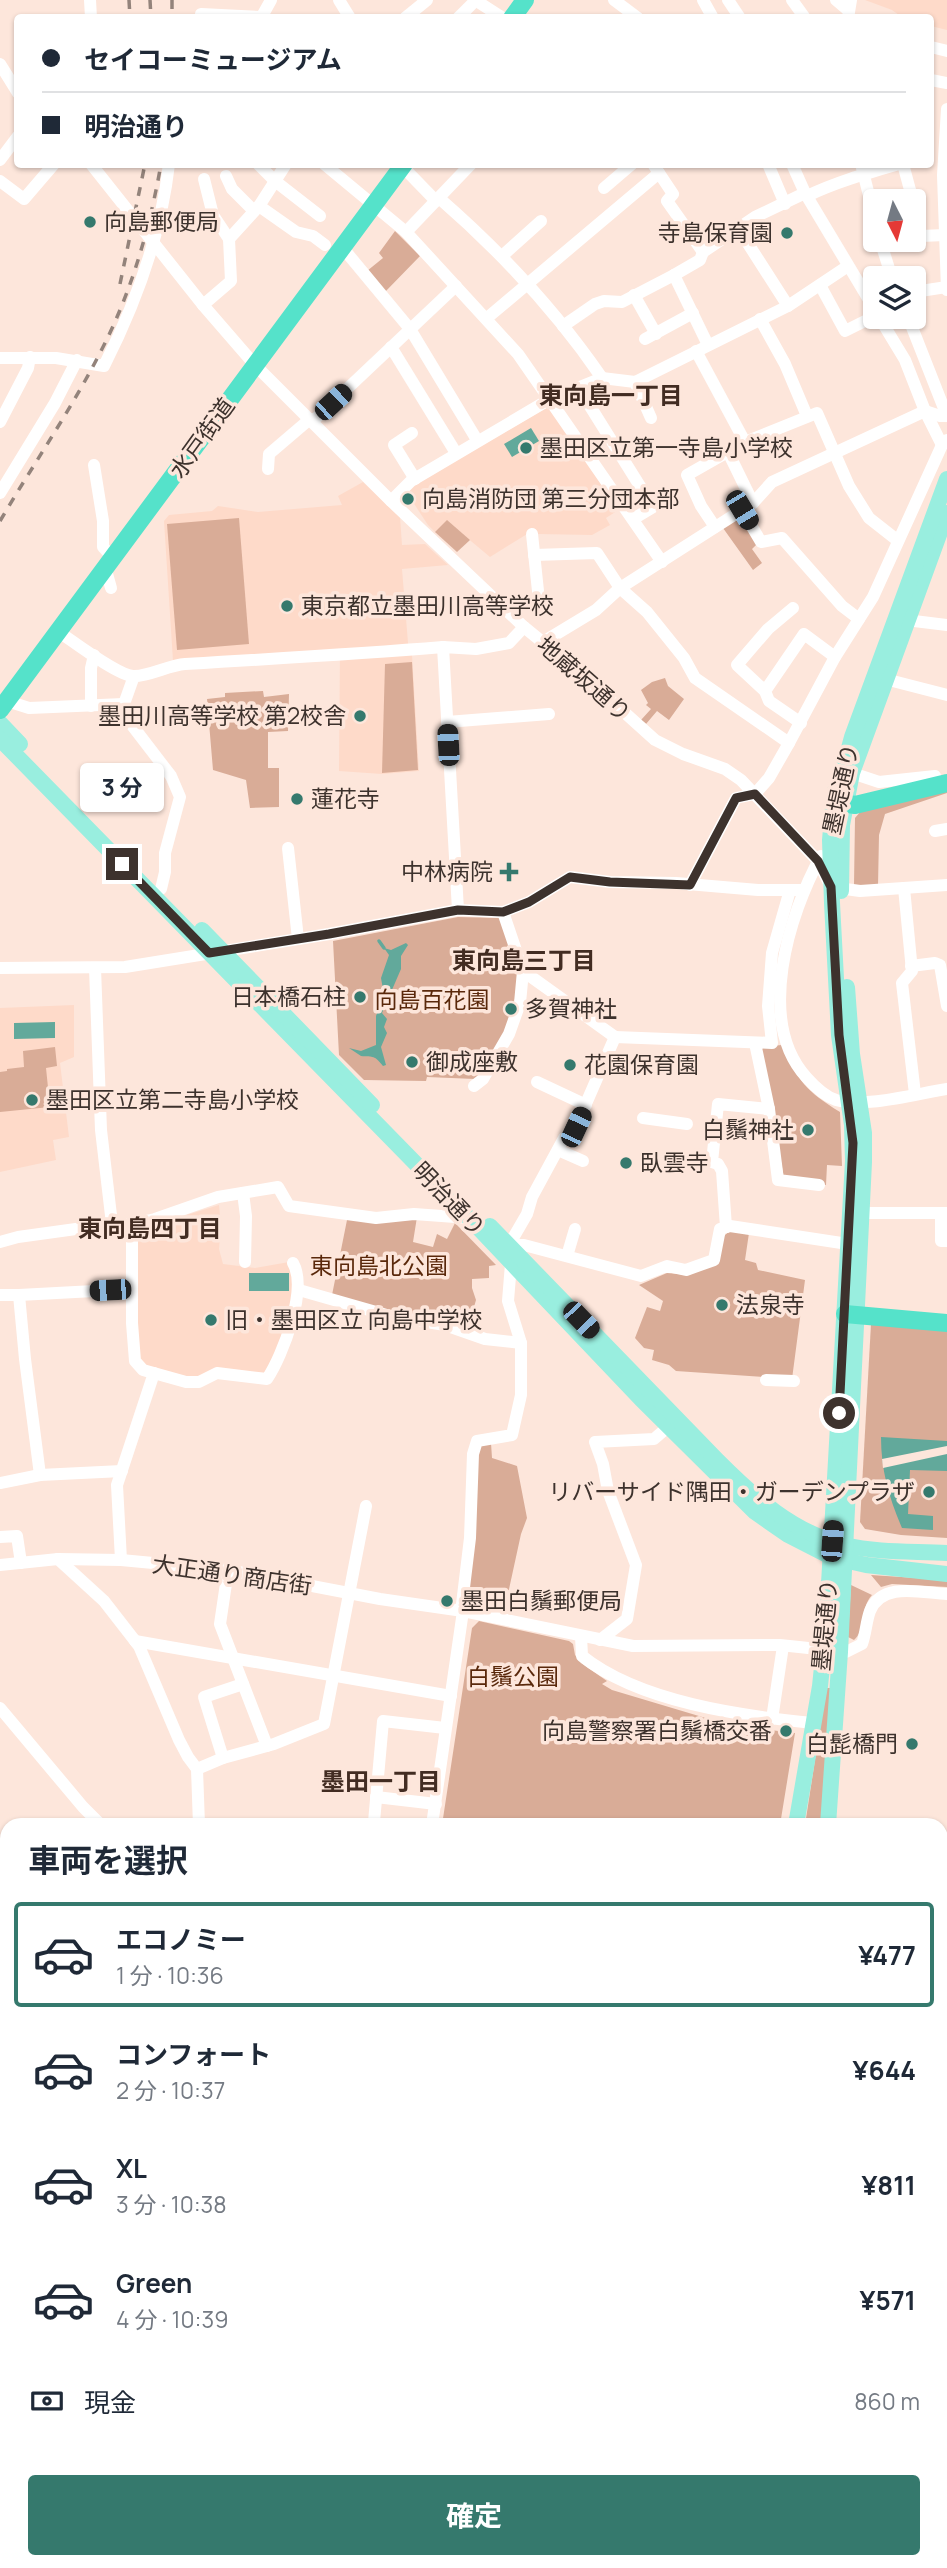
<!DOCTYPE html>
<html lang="ja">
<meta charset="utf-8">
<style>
:root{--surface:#fff;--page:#f6f6f7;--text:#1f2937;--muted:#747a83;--line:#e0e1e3;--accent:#35796d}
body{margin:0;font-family:Manrope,"Noto Sans JP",sans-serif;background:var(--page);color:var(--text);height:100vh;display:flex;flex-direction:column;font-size:26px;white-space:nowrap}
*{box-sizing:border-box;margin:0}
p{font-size:23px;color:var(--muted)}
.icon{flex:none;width:38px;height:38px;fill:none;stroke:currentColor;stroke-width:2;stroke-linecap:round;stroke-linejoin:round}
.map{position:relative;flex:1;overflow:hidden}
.side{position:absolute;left:0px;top:1818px;width:948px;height:751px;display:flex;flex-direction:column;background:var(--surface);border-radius:21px 21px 0 0;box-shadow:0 2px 5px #0004}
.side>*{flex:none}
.banner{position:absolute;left:14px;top:14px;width:920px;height:154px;border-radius:7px;box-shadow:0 2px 5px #0004;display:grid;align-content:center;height:154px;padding:0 28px;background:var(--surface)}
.needle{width:46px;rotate:174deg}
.fabs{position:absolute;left:863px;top:189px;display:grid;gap:14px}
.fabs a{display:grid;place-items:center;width:63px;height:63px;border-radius:7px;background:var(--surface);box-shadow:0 2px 5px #0004;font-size:35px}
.end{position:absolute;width:32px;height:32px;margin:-16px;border:9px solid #3d322d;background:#fff;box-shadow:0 0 0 4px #fff}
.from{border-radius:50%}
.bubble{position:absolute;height:49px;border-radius:7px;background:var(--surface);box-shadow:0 2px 5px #0004;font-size:23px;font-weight:700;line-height:49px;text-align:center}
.car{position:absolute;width:21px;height:42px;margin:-21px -10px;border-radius:9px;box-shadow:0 0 5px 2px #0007;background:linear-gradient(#222 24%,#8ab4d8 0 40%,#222 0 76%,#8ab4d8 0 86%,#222 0)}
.banner b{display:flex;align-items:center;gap:24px;height:66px;font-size:26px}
.banner b+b{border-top:2px solid var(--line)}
.banner i{width:18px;height:18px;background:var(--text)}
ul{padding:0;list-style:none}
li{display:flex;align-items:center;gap:21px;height:105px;margin:0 14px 10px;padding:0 14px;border:4px solid transparent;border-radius:7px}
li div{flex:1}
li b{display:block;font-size:26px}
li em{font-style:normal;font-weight:700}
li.current{border-color:var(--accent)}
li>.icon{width:63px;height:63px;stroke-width:1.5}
h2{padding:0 28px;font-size:32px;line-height:84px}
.pay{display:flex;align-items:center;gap:18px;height:77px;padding:0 28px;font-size:26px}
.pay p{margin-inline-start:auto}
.cta{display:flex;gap:14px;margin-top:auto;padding:14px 28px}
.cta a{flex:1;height:80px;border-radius:7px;background:var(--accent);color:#fff;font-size:28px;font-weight:700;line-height:80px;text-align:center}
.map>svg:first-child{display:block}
</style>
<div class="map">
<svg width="947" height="2568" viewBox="0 0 947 2568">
<rect width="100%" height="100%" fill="#fde6db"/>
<g fill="#fedac9">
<polygon points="865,0 947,0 947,30 931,26 931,18 902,17 892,10"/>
<polygon points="550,406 620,509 606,518 610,525 592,535 537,534 532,531 490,557 447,521 435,532 428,525 405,490"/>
<polygon points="363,482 400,517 402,545 425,544 448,565 402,569 409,655 412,655 419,771 382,774 339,771 340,650 173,661 164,521 169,515 212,511 218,506 258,512 342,505 338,496"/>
<polygon points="74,1005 74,1057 60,1063 69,1137 53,1140 56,1160 0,1172 0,1008"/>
<polygon points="219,1205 221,1226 219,1249 223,1264 255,1268 289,1262 295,1290 278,1350 266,1374 181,1377 150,1369 139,1361 134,1237 144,1225 161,1223"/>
</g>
<g fill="#d9ac97">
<polygon points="395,231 420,256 385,292 367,271 383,258 379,253"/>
<polygon points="741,516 758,543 752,549 762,563 753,570 723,528"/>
<polygon points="239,518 249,644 177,650 167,524"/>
<polygon points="447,520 470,540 457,552 435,532"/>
<polygon points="412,662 418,770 382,773 385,664"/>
<polygon points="665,678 668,686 684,699 669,720 657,711 646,724 641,720 651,709 646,705 648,703 641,690 652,682"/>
<polygon points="263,691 264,697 289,694 288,731 268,732 268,768 279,768 279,807 250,808 246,780 213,770 207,699 225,697 225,693"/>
<polygon points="947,788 947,793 885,814 879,835 878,886 854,885 855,818 861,811"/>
<polygon points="458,917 500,918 520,977 507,1033 481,1076 475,1079 427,1077 426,1081 364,1080 339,1055 333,941"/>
<path d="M782 1045C798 1081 806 1091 840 1112L842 1166 827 1165 826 1185 784 1178 760 1047Z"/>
<polygon points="55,1047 57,1066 46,1068 50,1107 0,1112 0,1072 7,1071 7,1069 24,1067 23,1051"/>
<polygon points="417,1217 413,1242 433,1247 437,1234 447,1239 455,1223 496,1265 489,1266 489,1278 472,1279 472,1288 476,1300 467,1331 332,1295 347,1220"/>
<polygon points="732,1229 749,1233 745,1260 756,1263 758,1270 805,1280 792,1379 676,1371 669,1365 652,1360 654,1350 644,1348 635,1338 647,1307 660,1311 663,1301 639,1285 667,1273 689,1275 700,1269 725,1235"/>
<polygon points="871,1324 947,1331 947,1538 901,1535 865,1529 860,1522"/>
<polygon points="491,1443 492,1458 517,1466 527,1518 521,1534 504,1612 467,1606 477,1451 482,1445"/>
<polygon points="871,1575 947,1580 947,1587 892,1584 881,1587"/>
<path d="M851 1585 872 1595C860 1608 866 1630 854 1640L848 1637Z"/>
<polygon points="479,1621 569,1641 573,1644 575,1655 581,1663 607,1681 602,1684 612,1690 729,1725 795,1733 780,1825 442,1825 472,1628"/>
<polygon points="826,1688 831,1688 822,1825 805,1825"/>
<polygon points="947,1842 947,2437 942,2450 942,1857"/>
<polygon points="667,2562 912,2562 916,2568 668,2568"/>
</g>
<g fill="#62a99b">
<polygon points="531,428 539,441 512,457 504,444"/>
<path d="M406 943 408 945 401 956V969L382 1013 387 1019 384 1027 387 1033 381 1047 386 1065 383 1066C373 1053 372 1058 361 1056L349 1048 361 1051 376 1045V1016L384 995 381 978 389 955 384 948 391 950Z"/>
<polygon points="55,1022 55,1038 14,1039 14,1023"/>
<rect x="249" y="1273" width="40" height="18"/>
<path d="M881 1437 947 1441V1471L910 1470 908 1514 933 1516V1530L902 1528C889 1498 881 1470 881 1437Z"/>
</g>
<polygon fill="#fde6db" points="947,1446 947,1454 883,1468 882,1459"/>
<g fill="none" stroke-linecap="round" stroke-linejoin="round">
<polyline stroke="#62a99b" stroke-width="3.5" points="379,941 384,948"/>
<g stroke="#fff" stroke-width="12">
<polyline points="90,0 91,18"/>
<polyline points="339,0 350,18"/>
<polyline points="475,0 503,18"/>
<polyline points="614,0 638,18"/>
<polyline points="703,0 713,18"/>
<polyline points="728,0 740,18"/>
<polyline points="792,0 805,18"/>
<polyline points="836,0 849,11"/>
<polyline points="201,14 261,17"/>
<polyline points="261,18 271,0"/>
<polyline points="405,18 427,0"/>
<polyline points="458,18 476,0"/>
<polyline points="848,18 851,0"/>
<polyline points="931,47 947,51"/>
<polyline points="0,64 18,93"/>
<polyline points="931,80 947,83"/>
<polyline points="947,109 943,175 947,290"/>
<polyline points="0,160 18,136"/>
<polyline points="91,164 203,305 255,365 391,501 524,627 584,676 655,740 683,754 725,769 741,780 818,861 831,887 860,891 947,885"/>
<polyline points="258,164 275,181 320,216"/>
<polyline points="324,164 406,232 518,354 662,562"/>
<polyline points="400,164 436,201"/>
<polyline points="653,164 673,194 667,201 703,252 755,217 805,193"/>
<polyline points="768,164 785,204"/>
<polyline points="792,164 805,193 875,310"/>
<polyline points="861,164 875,219"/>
<polyline points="903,164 913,201"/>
<polyline points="226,176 232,189 254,211"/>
<polyline points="204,179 213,215 229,239"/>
<polyline points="0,181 24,199 54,164"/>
<polyline points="604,188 632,164"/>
<path d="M807 196C836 182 868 173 899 164"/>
<path d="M439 198C500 251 556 311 602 378"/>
<polyline points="914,202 921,236 945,235"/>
<polyline points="259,206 296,232 313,236 325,245"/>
<polyline points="738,228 788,306"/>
<polyline points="406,232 471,164"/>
<polyline points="880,240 892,278"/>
<polyline points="342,247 410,329 477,440"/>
<polyline points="502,256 541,221"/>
<polyline points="674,275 708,345"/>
<polyline points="820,285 845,331 875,316"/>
<polyline points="914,292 947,287"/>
<polyline points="634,295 656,334"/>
<polyline points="203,305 231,281 229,239 259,206 286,164"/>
<polyline points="879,317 905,360 925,411 942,445"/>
<polyline points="908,317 947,416"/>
<polyline points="487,318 659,173"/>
<polyline points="760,319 785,364 807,416"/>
<polyline points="563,326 595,304 604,301 622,302 674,275 700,260 703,252"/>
<polyline points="645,339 693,313"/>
<polyline points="391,347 456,453"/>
<polyline points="696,351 745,442"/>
<path d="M0 358H56L104 366C136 303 161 235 169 164"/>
<polyline points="635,382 651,418"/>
<polyline points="578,387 653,507 633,519"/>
<polyline points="313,421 456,286"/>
<polyline points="0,422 28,368 30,357"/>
<polyline points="412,433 394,445 415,479"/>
<polyline points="728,452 753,503"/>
<polyline points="94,465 103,521 103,547 114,559"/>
<polyline points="268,469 269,454 310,419"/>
<polyline points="0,493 55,403 77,360"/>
<polyline points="391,501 411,481 550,399 602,378 635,382 788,306 848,266"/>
<polyline points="742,510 761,542 782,538 842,606 859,619"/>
<polyline points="715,527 701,506 687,475 745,442 817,413 849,486 869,518 897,540"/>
<polyline points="532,534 538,591"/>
<polyline points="534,555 597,553 620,588 647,612 684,658 695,678 789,743"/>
<polyline points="106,570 111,588"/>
<polyline points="906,620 947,625"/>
<path d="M59 632C74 642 117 675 133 676 148 677 169 665 185 664 271 659 357 654 443 647"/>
<polyline points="543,642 596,610 620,588 753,503 772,482 925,411 940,416 947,416"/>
<polyline points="134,676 124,704 128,720 171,776 180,797 165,853 165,872 161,889"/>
<polyline points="885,679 947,695"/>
<polyline points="765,691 737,665 768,629 793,608"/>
<polyline points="7,701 29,708 124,704"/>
<polyline points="91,706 91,668 94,655"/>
<polyline points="447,722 549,714"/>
<polyline points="801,723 769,701 765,691 804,634 835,657"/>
<polyline points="852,773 879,782 935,776"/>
<polyline points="935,831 947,829"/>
<polyline points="288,848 298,939"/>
<path d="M821 856C789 914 755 1022 807 1078 815 1087 824 1096 836 1100 867 1108 915 1094 947 1089"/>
<polyline points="690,885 736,798 755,794 769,778 789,743 835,657 873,597 942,445 947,440"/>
<polyline points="904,888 912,971 902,983 915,1094"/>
<polyline points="458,910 443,647 476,649 509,643 524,627"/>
<polyline points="503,912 523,971 615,1037 571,1138 564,1138 532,1197 527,1214 509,1245"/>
<polyline points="911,966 935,963 940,965 947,1006"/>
<polyline points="0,968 125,967 329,934 458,910 503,912 529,902 570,877 610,882 676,883 758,890 804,890"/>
<polyline points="95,968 101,1130 112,1224"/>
<polyline points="615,1037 772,1043 768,1006 772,953 790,890"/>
<polyline points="755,1043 769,1109"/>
<polyline points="537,1082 586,1105"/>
<polyline points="474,1086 483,1079 509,1034 520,1003 523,971"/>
<polyline points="643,1118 687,1124"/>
<polyline points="558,1150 583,1161"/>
<polyline points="243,1193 246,1216 245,1262"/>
<polyline points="862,1213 947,1213"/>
<polyline points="941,1213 941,1241 947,1241"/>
<path d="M132 1224V1323L135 1361 143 1370 186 1382H199L217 1373 267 1379C283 1355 308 1289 293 1263"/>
<polyline points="726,1227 722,1171 718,1164 712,1162 718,1104 769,1109 778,1180 819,1185"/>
<polyline points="0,1242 18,1237 112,1224 132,1224 155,1219 218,1197 278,1187 289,1206 376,1218 414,1214 469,1218"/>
<polyline points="509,1245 524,1245 641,1276 667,1266 686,1270 714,1260 720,1229 730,1226 848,1244"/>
<polyline points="567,1256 575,1229"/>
<polyline points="299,1290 390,1316 445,1325 485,1339 521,1343"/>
<polyline points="0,1295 19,1295"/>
<polyline points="766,1380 794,1381"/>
<polyline points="40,1475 25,1359 19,1295 132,1289"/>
<polyline points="0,1483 40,1475 122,1471"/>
<polyline points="0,1537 17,1536 21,1563"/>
<polyline points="58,1559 104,1601 139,1646 179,1740 188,1757 197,1769 199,1825"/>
<polyline points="121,1560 117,1485 154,1373"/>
<path d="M0 1565 58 1559 121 1560 228 1570 380 1599 463 1611 633 1646 780 1645 846 1652 862 1644C866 1633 866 1622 870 1611 882 1581 922 1593 947 1594"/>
<polyline points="228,1570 220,1624 267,1746"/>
<path d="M581 1636 582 1656C639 1702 742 1716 813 1723"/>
<polyline points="600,1640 627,1619 636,1565 608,1491 603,1464 595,1442 654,1439 669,1426"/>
<polyline points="135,1641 451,1696"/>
<polyline points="0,1708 83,1807 101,1825"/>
<polyline points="772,1719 783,1646"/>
<polyline points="223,1758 204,1697 243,1684"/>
<polyline points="197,1769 223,1758 274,1744 324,1724 366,1506"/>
<polyline points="376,1797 436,1804"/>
<polyline points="370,1825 374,1822 383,1721 445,1728"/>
<polyline points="432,1825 463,1611 462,1604 470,1538 473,1454 477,1441 512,1435 521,1395 521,1343 508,1301 511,1264"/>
<polyline points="0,1927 7,1925"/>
<polyline points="0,2027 7,2045"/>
<polyline points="0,2120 7,2126"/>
<polyline points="0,2356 7,2363"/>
<polyline points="0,2461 7,2462"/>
<polyline points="942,2464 947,2451"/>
<polyline points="43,2562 45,2568"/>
<polyline points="132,2562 132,2568"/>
<polyline points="221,2562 221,2568"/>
<polyline points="922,2562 926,2568"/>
<polyline points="330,2568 336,2562"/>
</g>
<g stroke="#99eedf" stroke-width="16">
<polyline points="0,723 20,744"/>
<polyline points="0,739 469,1218 641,1399 755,1512 788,1535 831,1557 866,1565 947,1574"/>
<polyline points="841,891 842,825 852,773 947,513"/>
<polyline points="202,930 372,1105"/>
<path d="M490 1226 717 1460C754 1497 793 1533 845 1545 878 1553 914 1551 947 1553"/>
<polyline points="796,1825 820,1686 827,1619 853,1161 852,1125 839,1035 832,903 830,840 833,807 852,737 947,479"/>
<polyline points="828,1825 840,1652 864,1162 864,1133 852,1054 847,987"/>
<polyline points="490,2568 493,2562"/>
<polyline points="522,2568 525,2562"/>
</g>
<g stroke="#55e2ca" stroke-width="18">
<polyline points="512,18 525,0"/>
<polyline points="0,710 404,164"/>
<polyline points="836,791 841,803 855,805 947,783"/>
<polyline points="845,1314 947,1323"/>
</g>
<g stroke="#93837b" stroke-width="3.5" stroke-dasharray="9 9" stroke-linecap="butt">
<polyline points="129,0 130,18"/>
<polyline points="150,0 151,18"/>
<polyline points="172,0 172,18"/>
<polyline points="120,284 145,164"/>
<path d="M0 521C34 463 73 407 103 347 132 290 150 227 161 164"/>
<polyline points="0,1989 7,2006"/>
<polyline points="0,2006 7,2024"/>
<polyline points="10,2568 12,2562"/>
</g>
</g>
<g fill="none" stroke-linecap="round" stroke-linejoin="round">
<polyline stroke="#3d322d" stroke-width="9" points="122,864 209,953 329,934 458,910 503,912 529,902 570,877 610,882 690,885 736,798 755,794 818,861 831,887 839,1035 853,1143 839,1413"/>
</g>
<g fill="#35796d" stroke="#fde6db" stroke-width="2.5">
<circle cx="90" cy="222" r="7"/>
<circle cx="787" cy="233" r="7"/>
<circle cx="526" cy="448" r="7"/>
<circle cx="408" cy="499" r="7"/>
<circle cx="287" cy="606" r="7"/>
<circle cx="360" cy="716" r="7"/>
<circle cx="297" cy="799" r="7"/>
<path d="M505.5 861.5h7v7h7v7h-7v7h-7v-7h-7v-7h7z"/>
<circle cx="360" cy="997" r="7"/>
<circle cx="511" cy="1009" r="7"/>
<circle cx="412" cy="1062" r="7"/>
<circle cx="570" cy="1065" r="7"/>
<circle cx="32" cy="1100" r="7"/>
<circle cx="808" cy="1130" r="7"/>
<circle cx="626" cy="1163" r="7"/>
<circle cx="722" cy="1305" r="7"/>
<circle cx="211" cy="1320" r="7"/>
<circle cx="929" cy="1492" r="7"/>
<circle cx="447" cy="1601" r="7"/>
<circle cx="786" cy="1731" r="7"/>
<circle cx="912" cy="1744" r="7"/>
</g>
<g text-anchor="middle" stroke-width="7" stroke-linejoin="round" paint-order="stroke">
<g font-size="23" fill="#3d322d" stroke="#fde6db" text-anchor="start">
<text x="104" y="230">向島郵便局</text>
<text x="773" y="241" text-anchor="end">寺島保育園</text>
<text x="540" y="456">墨田区立第一寺島小学校</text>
<text x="422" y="507">向島消防団 第三分団本部</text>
<text x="301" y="614">東京都立墨田川高等学校</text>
<text x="346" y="724" text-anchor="end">墨田川高等学校 第2校舎</text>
<text x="311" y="807">蓮花寺</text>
<text x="493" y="880" text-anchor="end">中林病院</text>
<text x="346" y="1005" text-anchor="end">日本橋石柱</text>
<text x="525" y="1017">多賀神社</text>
<text x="426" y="1070">御成座敷</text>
<text x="584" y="1073">花園保育園</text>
<text x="46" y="1108">墨田区立第二寺島小学校</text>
<text x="794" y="1138" text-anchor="end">白鬚神社</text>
<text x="640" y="1171">臥雲寺</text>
<text x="736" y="1313">法泉寺</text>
<text x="225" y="1328">旧・墨田区立 向島中学校</text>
<text x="915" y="1500" text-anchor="end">リバーサイド隅田・ガーデンプラザ</text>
<text x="461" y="1609">墨田白鬚郵便局</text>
<text x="772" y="1739" text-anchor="end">向島警察署白鬚橋交番</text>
<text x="898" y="1752" text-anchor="end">白髭橋門</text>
</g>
<g font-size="23" fill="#3d322d" stroke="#fde6db">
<text transform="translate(202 438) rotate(-54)" y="8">水戸街道</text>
<text transform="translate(584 679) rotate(41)" y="8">地蔵坂通り</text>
<text transform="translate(841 789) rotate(-78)" y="8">墨堤通り</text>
<text transform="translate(449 1199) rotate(46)" y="8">明治通り</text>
<text transform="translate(232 1575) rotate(8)" y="8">大正通り商店街</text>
<text transform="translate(825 1625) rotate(-85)" y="8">墨堤通り</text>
</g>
<g font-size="23" fill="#5a280b" stroke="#fde6db">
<text x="432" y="1008">向島百花園</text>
<text x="379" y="1274">東向島北公園</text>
<text x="513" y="1685">白鬚公園</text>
</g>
<g font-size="24" font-weight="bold" fill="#422c22" stroke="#fde6db">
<text x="611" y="404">東向島一丁目</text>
<text x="524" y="969">東向島三丁目</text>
<text x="150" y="1237">東向島四丁目</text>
<text x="381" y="1790">墨田一丁目</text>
</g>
</g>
</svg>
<div class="fabs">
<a><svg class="needle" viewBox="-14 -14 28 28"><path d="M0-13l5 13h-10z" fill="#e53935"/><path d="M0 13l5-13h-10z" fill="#747a83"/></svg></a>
<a><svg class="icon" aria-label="layers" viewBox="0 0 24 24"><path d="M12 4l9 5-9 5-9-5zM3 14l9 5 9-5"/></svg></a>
</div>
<i class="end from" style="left:839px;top:1413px"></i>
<i class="end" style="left:122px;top:864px"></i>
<div class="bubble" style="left:80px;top:763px;width:84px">3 分</div>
<i class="car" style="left:333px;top:402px;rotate:47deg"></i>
<i class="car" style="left:742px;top:510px;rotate:149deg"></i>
<i class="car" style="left:448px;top:745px;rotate:357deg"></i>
<i class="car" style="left:576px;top:1127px;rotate:25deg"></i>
<i class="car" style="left:110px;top:1290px;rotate:267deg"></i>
<i class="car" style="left:581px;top:1320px;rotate:136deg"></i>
<i class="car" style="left:832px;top:1541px;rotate:4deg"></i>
<div class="banner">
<b><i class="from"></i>セイコーミュージアム</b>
<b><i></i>明治通り</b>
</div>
<section class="side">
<h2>車両を選択</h2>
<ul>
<li class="current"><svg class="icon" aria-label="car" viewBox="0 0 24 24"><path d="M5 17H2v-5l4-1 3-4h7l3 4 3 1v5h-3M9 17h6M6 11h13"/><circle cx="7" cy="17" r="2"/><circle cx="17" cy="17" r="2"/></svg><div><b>エコノミー</b><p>1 分 · 10:36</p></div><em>¥477</em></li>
<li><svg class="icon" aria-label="car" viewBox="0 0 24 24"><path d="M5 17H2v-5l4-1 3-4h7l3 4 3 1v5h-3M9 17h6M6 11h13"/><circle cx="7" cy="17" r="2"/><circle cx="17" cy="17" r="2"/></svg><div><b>コンフォート</b><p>2 分 · 10:37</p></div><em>¥644</em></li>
<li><svg class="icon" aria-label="car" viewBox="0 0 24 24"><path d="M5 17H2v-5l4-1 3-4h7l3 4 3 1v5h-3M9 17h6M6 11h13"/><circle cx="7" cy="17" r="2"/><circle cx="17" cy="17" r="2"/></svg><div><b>XL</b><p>3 分 · 10:38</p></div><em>¥811</em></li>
<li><svg class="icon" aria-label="car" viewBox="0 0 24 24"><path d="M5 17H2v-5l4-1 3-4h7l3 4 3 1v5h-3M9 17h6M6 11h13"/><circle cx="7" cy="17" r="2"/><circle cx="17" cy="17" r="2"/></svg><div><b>Green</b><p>4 分 · 10:39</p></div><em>¥571</em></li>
</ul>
<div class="pay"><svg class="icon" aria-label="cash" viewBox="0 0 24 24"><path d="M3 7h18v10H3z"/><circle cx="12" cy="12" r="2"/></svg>現金<p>860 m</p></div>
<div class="cta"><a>確定</a></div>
</section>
</div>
